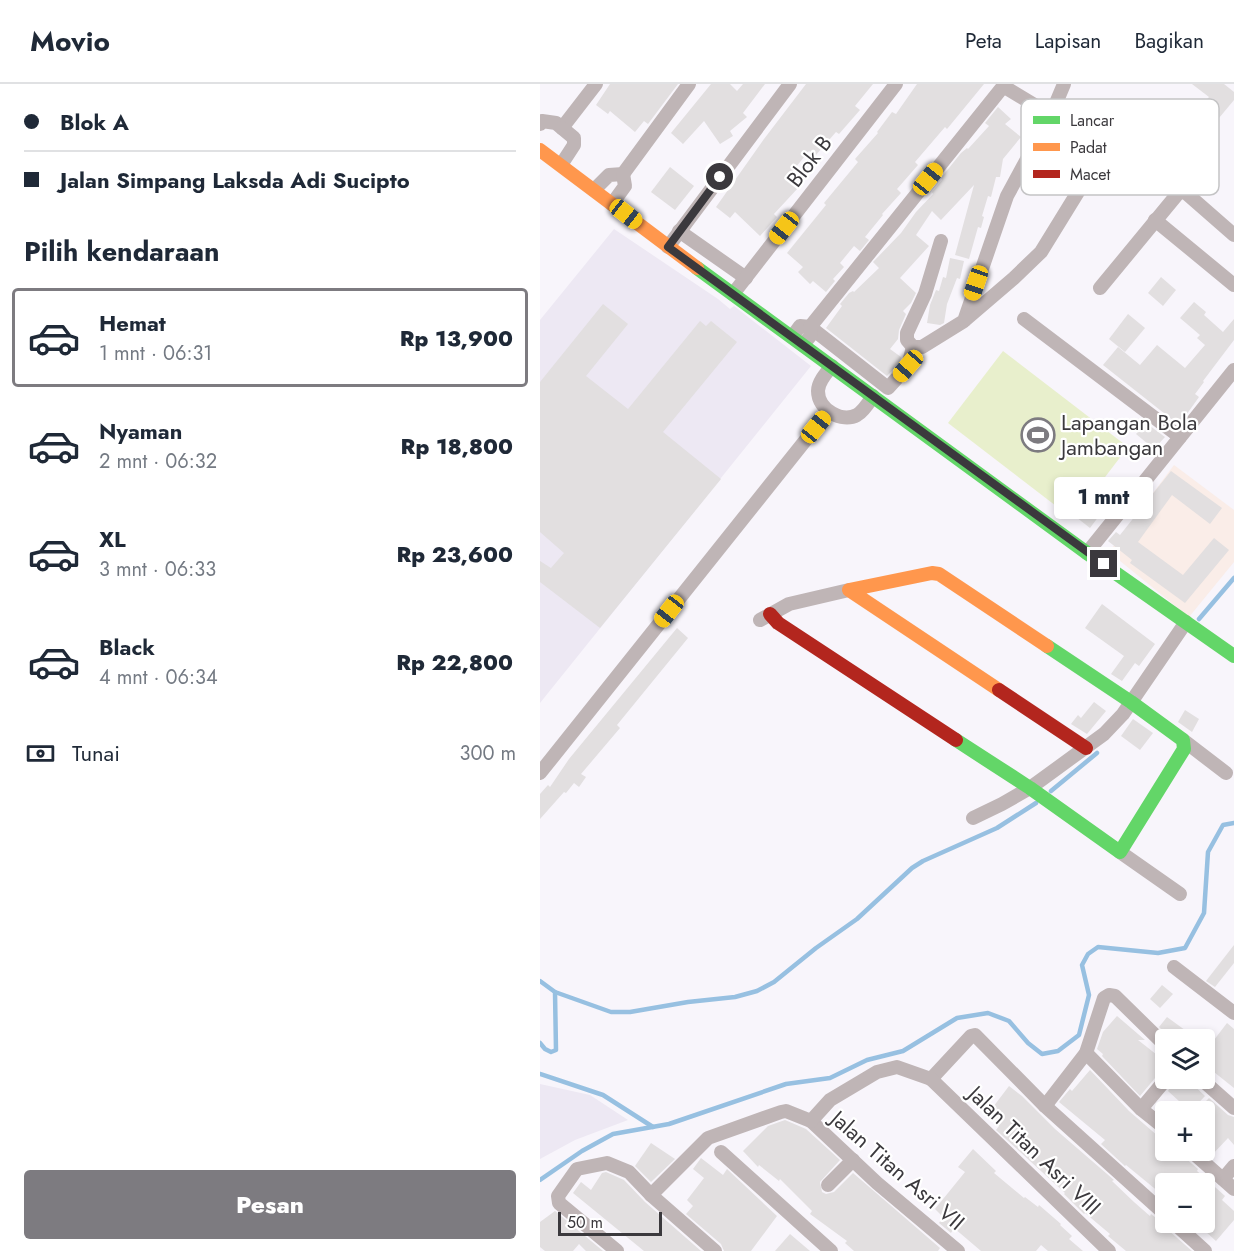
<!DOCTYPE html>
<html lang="id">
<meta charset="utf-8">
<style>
:root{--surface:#fff;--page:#f2f2f3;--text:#1f2937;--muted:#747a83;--line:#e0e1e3;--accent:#7d7b80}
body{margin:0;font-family:Jost,sans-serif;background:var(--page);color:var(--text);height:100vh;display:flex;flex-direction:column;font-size:22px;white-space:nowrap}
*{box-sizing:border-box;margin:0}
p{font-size:20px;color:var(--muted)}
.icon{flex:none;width:33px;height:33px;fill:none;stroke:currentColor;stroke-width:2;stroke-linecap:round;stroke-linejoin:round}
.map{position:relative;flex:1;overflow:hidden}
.details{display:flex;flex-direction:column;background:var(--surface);width:540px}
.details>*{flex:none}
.hud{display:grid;align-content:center;height:132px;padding:0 24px;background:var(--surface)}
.tools{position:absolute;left:615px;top:945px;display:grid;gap:12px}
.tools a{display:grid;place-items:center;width:60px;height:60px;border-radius:6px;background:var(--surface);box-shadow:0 3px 9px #0003;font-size:30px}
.scale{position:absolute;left:18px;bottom:15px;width:104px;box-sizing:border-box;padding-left:6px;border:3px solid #3b393d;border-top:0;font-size:16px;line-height:21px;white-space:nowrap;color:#3b393d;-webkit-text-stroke:4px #fff;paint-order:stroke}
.end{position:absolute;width:27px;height:27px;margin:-14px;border:8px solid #3b393d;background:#fff;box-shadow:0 0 0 3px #fff}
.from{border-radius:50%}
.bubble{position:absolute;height:42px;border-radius:6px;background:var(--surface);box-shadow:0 3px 9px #0003;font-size:20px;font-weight:800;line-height:42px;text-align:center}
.car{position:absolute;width:18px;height:36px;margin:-18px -9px;border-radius:8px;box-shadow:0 0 4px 2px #0007;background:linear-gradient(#f5c518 24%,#345 0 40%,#f5c518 0 76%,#345 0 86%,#f5c518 0)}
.hud b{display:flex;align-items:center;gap:21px;height:57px;font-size:22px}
.hud b+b{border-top:2px solid var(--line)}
.hud i{width:15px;height:15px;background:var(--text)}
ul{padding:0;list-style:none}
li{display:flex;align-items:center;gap:18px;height:99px;margin:0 12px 9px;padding:0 12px;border:3px solid transparent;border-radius:6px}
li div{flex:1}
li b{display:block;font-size:22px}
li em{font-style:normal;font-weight:800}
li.selected{border-color:var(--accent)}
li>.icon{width:54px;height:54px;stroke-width:1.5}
h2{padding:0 24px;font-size:27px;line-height:72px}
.pay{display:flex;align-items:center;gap:15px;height:66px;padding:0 24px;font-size:22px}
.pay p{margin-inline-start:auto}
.cta{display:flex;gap:12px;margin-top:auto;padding:12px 24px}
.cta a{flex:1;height:69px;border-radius:6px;background:var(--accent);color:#fff;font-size:24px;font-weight:800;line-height:69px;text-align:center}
header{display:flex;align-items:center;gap:36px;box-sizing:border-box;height:84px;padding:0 30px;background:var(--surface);border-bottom:2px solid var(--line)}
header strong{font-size:28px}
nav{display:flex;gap:33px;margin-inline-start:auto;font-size:21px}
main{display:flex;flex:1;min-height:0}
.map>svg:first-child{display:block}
</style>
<header>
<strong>Movio</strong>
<nav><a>Peta</a><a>Lapisan</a><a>Bagikan</a></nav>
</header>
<main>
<section class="details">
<div class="hud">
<b><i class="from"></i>Blok A</b>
<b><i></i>Jalan Simpang Laksda Adi Sucipto</b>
</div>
<h2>Pilih kendaraan</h2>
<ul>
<li class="selected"><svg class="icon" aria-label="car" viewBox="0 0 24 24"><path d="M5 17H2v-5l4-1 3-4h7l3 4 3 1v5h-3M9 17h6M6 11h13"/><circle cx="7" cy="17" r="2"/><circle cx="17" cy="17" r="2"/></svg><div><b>Hemat</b><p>1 mnt · 06:31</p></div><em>Rp 13,900</em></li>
<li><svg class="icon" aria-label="car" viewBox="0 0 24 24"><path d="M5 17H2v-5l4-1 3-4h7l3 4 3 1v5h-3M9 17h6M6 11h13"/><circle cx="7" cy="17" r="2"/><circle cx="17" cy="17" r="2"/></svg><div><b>Nyaman</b><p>2 mnt · 06:32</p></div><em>Rp 18,800</em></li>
<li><svg class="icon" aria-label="car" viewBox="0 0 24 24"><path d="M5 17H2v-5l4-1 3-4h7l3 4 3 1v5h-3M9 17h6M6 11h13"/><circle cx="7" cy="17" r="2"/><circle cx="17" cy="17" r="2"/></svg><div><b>XL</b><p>3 mnt · 06:33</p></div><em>Rp 23,600</em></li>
<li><svg class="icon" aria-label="car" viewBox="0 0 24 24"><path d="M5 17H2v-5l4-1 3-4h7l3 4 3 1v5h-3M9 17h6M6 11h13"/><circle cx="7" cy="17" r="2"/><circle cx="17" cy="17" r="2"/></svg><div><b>Black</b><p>4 mnt · 06:34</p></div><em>Rp 22,800</em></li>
</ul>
<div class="pay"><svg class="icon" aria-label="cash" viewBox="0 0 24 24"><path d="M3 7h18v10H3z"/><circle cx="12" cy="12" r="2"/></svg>Tunai<p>300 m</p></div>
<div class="cta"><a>Pesan</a></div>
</section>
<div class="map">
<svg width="694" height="1167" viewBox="0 0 694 1167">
<rect width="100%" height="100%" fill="#f8f5fb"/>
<g fill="#ede8f3">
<polygon points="74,145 178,215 190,225 194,222 271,282 0,619 0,236"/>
<polygon points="0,1000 50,1011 88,1036 35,1056 0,1075"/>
</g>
<polygon fill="#faede8" points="634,381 694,426 694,478 649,533 569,468"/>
<polygon fill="#e8efcc" points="463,267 588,363 533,435 408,339"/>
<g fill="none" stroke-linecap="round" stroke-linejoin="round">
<g stroke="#97c0e1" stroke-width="4.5">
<polyline points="659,535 694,494"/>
<polyline points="511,707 557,669"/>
<polyline points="0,897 15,908 16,966 11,968 5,965 0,959"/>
<polyline points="15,908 71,928 90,928 148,918 195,913 217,907 234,898 276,864 317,835 372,784 383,777 457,744 496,719"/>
<polyline points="0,990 63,1011 113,1043"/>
<polyline points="0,1096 42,1067 73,1050 129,1040 246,1000 290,994 327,976 363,967 417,934 448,929 469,937 488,959 502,970 518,967 539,951 549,911 542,881 548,870 558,863 618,869 645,864 664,829 668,768 683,741 694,739"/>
</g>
</g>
<g fill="#e2dfe0">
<polygon points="70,0 138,0 108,40 104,37 95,48 70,27 68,30 56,21"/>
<polygon points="171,0 190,0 197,7 203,0 225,0 203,29 207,33 190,47 193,52 180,60 164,37 143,60 131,49"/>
<polygon points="266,0 333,0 315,22 320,26 299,50 296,48 275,72 269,67 247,94 258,104 234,130 237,133 220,152 195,128 190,134 176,123 224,55"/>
<polygon points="377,0 444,0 407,45 405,43 375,78 378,81 357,105 361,109 342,130 343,131 325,153 329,156 320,167 314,162 300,179 304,183 293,195 295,197 286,208 273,197 270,200 258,188 263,183 247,169 286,121 284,119 318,78 315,75 338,49 337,48 352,28 356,30"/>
<polygon points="652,0 684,0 694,8 694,16 679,34 662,21 669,13"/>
<polygon points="458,23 471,35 465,40 481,53 463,75 460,93 456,93 451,113 448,112 442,132 444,133 441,144 438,143 429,175 415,171 434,101 401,136 392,127 376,151 389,162 360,194 376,209 371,219 363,227 366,230 359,246 358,255 350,265 361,273 360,278 347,292 286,244 302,222 300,220 309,209 313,207 314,208 339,184 333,178 361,149 376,128 393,110 392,108 402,96 401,94 421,69 427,64 428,65 449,42 445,39"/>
<polygon points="130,83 154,102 135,126 111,108"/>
<polygon points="410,174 424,177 420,195 417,194 407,220 404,239 400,241 387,239 390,221 396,206 399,207 403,193 406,194"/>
<polygon points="621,193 636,206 623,222 608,209"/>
<polygon points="654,218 666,228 664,231 683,248 694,235 694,256 663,297 664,298 655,310 659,313 639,341 563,281 578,263 600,281 617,261 645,284 665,261 657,254 660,251 640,234"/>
<polygon points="63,220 88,240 46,292 88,325 160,237 166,242 171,237 197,258 123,348 181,395 60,544 0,498 0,477 11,484 24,469 0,448 0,298"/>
<polygon points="588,230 605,244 585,268 569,255"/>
<polygon points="606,339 625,353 614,365 596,350"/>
<polygon points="631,387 682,424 670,440 632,411 598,458 643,491 674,454 689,466 645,519 590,479 592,476 568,457 576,448 580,451"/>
<polygon points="557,406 571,416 550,444 536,433"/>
<polygon points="562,520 615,560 599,582 595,579 582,597 571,590 584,572 545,544"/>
<polygon points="137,544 148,554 77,641 80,644 41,690 46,693 39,703 34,699 26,709 24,708 0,735 0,710 8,701 10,703 29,675"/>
<polygon points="554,618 566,627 547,650 531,640 538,631 541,634"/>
<polygon points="645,626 659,635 652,648 638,638"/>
<polygon points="593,635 613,649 600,666 581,652"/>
<polygon points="694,861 694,879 675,903 666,897"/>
<polygon points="622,901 633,910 620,924 610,915"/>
<polygon points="577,932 605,956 598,956 626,978 626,985 620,988 600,1012 562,972 563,970 557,965 563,948"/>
<polygon points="627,933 649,949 643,956 632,956 619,943"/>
<polygon points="687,939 694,945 694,1004 664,980 664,959 670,952 674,956"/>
<polygon points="550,986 589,1027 626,1059 626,1066 641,1066 644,1073 658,1085 657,1087 685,1112 682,1116 694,1127 694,1136 676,1157 655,1138 664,1138 664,1100 626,1100 626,1118 623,1116 625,1113 586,1081 585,1082 561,1060 565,1056 519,1018 530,1005 532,1007"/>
<polygon points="636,994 646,994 665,1012 650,1028 631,1028 640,1018 628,1007"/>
<polygon points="469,1002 482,1012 515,1045 574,1096 572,1097 594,1118 610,1132 611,1130 624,1140 627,1145 652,1167 586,1167 568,1152 570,1150 545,1129 544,1130 524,1110 525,1109 456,1046 459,1042 447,1031"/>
<polygon points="669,1014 688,1031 694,1033 694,1061 688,1054 671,1072 664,1066 664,1019"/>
<polygon points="245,1036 266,1045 300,1076 280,1098 282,1108 286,1110 294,1108 313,1089 400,1164 398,1167 314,1167 305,1159 307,1157 270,1130 272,1127 240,1095 239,1097 219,1081 218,1083 203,1067 228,1042"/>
<polygon points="111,1059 135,1075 111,1098 95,1082"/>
<polygon points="433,1065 456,1087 454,1089 484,1114 485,1113 498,1123 499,1121 521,1140 520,1141 532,1152 529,1155 543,1167 508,1167 501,1161 496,1167 441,1167 414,1144 411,1149 399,1139 403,1133 395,1125 425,1088 418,1083"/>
<polygon points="161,1074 183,1091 187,1085 237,1132 211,1167 184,1167 181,1160 146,1130 153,1122 147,1116 164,1094 153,1085"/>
<polygon points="66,1088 84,1096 105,1118 161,1167 104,1167 33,1109 41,1098 51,1106 62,1089"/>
<polygon points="15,1127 63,1167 46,1167 39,1160 33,1167 5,1167 0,1163 0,1138"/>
<polygon points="250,1150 270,1167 235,1167"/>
</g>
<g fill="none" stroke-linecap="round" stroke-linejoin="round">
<g stroke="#bfb5b6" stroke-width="14">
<polyline points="463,2 511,31 605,77"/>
<polyline points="0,40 2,37 16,39 22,44 56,0"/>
<polyline points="21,81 34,61 34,54 22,44"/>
<polyline points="54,106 69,91 83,90 149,0"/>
<polyline points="72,120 85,102 83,90"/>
<polyline points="615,136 694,201"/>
<polyline points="139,147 206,194"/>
<polyline points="401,157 385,210 367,249 367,256 373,263 382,263 424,237 467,112 511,31 524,0"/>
<polyline points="128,163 250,0"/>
<polyline points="560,204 640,107 646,109 694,151"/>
<polyline points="193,210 356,0"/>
<polyline points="484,235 640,353"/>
<polyline points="425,236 474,194 501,168 586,30"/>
<polyline points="252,253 260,242 270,243 348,304 368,282 373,263"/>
<polyline points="263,261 271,251 270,243 465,0"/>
<path d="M292 282C286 289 278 298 278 307 278 326 302 339 317 331 324 327 329 318 333 312"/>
<polyline points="547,469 694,286"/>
<polyline points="220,536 249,520 309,506"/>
<polyline points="643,656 686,689"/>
<polyline points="0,689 288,328"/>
<polyline points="433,734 462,720 490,704 564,650 583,630 646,538"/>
<polyline points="580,768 640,810"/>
<polyline points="634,883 694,929"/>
<polyline points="546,969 601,1025 626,1045"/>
<polyline points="660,994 694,1024"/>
<polyline points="391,995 431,952 435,951 505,1022 626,1131"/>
<polyline points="505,1022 546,969 564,914 569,911 575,912 626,962"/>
<polyline points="601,1025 627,994"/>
<polyline points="271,1037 337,1099 418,1167"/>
<polyline points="650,1066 694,1105"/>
<polyline points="181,1068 291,1167"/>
<polyline points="683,1095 694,1082"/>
<polyline points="288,1101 313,1076"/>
<polyline points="111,1111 168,1054 241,1028 246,1027 271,1037 290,1016 337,988 357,983 391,995 569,1167"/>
<polyline points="633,1138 665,1167"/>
<polyline points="77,1167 19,1119 18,1112 37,1085 67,1079 89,1088 111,1111 175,1167"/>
</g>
<g stroke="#63d668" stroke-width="14">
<polyline points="157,184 547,469 694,572"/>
<polyline points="416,656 490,704 580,768 644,665 643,656 591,618 507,562"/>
</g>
<g stroke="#ff974d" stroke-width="14">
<polyline points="0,66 157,184"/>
<polyline points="459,606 309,506 392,489 399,490 507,562"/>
</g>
<g stroke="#b3261e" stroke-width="14">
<polyline points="230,530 238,539 416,656"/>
<polyline points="459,606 546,664"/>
</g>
</g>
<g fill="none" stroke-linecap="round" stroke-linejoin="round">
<polyline stroke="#3b393d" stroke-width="8" points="180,93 128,163 564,480"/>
</g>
<defs>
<g id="stadium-ring" transform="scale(1.725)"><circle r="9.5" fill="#fff" stroke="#7d7b80" stroke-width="1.5"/><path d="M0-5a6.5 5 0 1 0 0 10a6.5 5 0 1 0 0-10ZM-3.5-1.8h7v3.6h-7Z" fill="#7d7b80"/></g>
</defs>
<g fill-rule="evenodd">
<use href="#stadium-ring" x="498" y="351"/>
</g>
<g text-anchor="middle" stroke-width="4.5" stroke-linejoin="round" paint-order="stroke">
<g font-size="22" fill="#3b393d" stroke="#fff">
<text transform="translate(269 77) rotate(-52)" y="8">Blok B</text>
<text transform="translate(495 1066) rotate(44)" y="8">Jalan Titan Asri VIII</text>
<text transform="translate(358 1086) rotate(41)" y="8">Jalan Titan Asri VII</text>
</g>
<g font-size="22" fill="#3b393d" stroke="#fff" text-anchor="start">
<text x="521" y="346">Lapangan Bola<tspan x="521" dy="25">Jambangan</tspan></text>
</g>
</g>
<rect x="481" y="15" width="198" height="96" rx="9" fill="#fff" stroke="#c4c4c5" stroke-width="1.5"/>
<rect x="493" y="32" width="27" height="8" fill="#63d668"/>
<rect x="493" y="59" width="27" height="8" fill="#ff974d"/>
<rect x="493" y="86" width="27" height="8" fill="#b3261e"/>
<g font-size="16" fill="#3b393d">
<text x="530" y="42">Lancar</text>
<text x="530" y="69">Padat</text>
<text x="530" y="96">Macet</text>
</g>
</svg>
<div class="tools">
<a><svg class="icon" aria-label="layers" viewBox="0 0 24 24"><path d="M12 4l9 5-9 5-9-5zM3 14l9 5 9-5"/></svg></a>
<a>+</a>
<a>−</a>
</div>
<div class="scale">50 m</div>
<i class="end from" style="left:180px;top:93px"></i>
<i class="end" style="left:564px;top:480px"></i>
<div class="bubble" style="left:514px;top:393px;width:99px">1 mnt</div>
<i class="car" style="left:388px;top:95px;rotate:39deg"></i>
<i class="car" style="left:86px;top:130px;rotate:128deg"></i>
<i class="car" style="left:244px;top:144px;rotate:218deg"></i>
<i class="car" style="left:436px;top:199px;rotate:199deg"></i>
<i class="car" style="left:368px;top:282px;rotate:221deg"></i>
<i class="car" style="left:276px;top:343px;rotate:39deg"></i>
<i class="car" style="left:129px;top:527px;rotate:218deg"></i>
</div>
</main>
